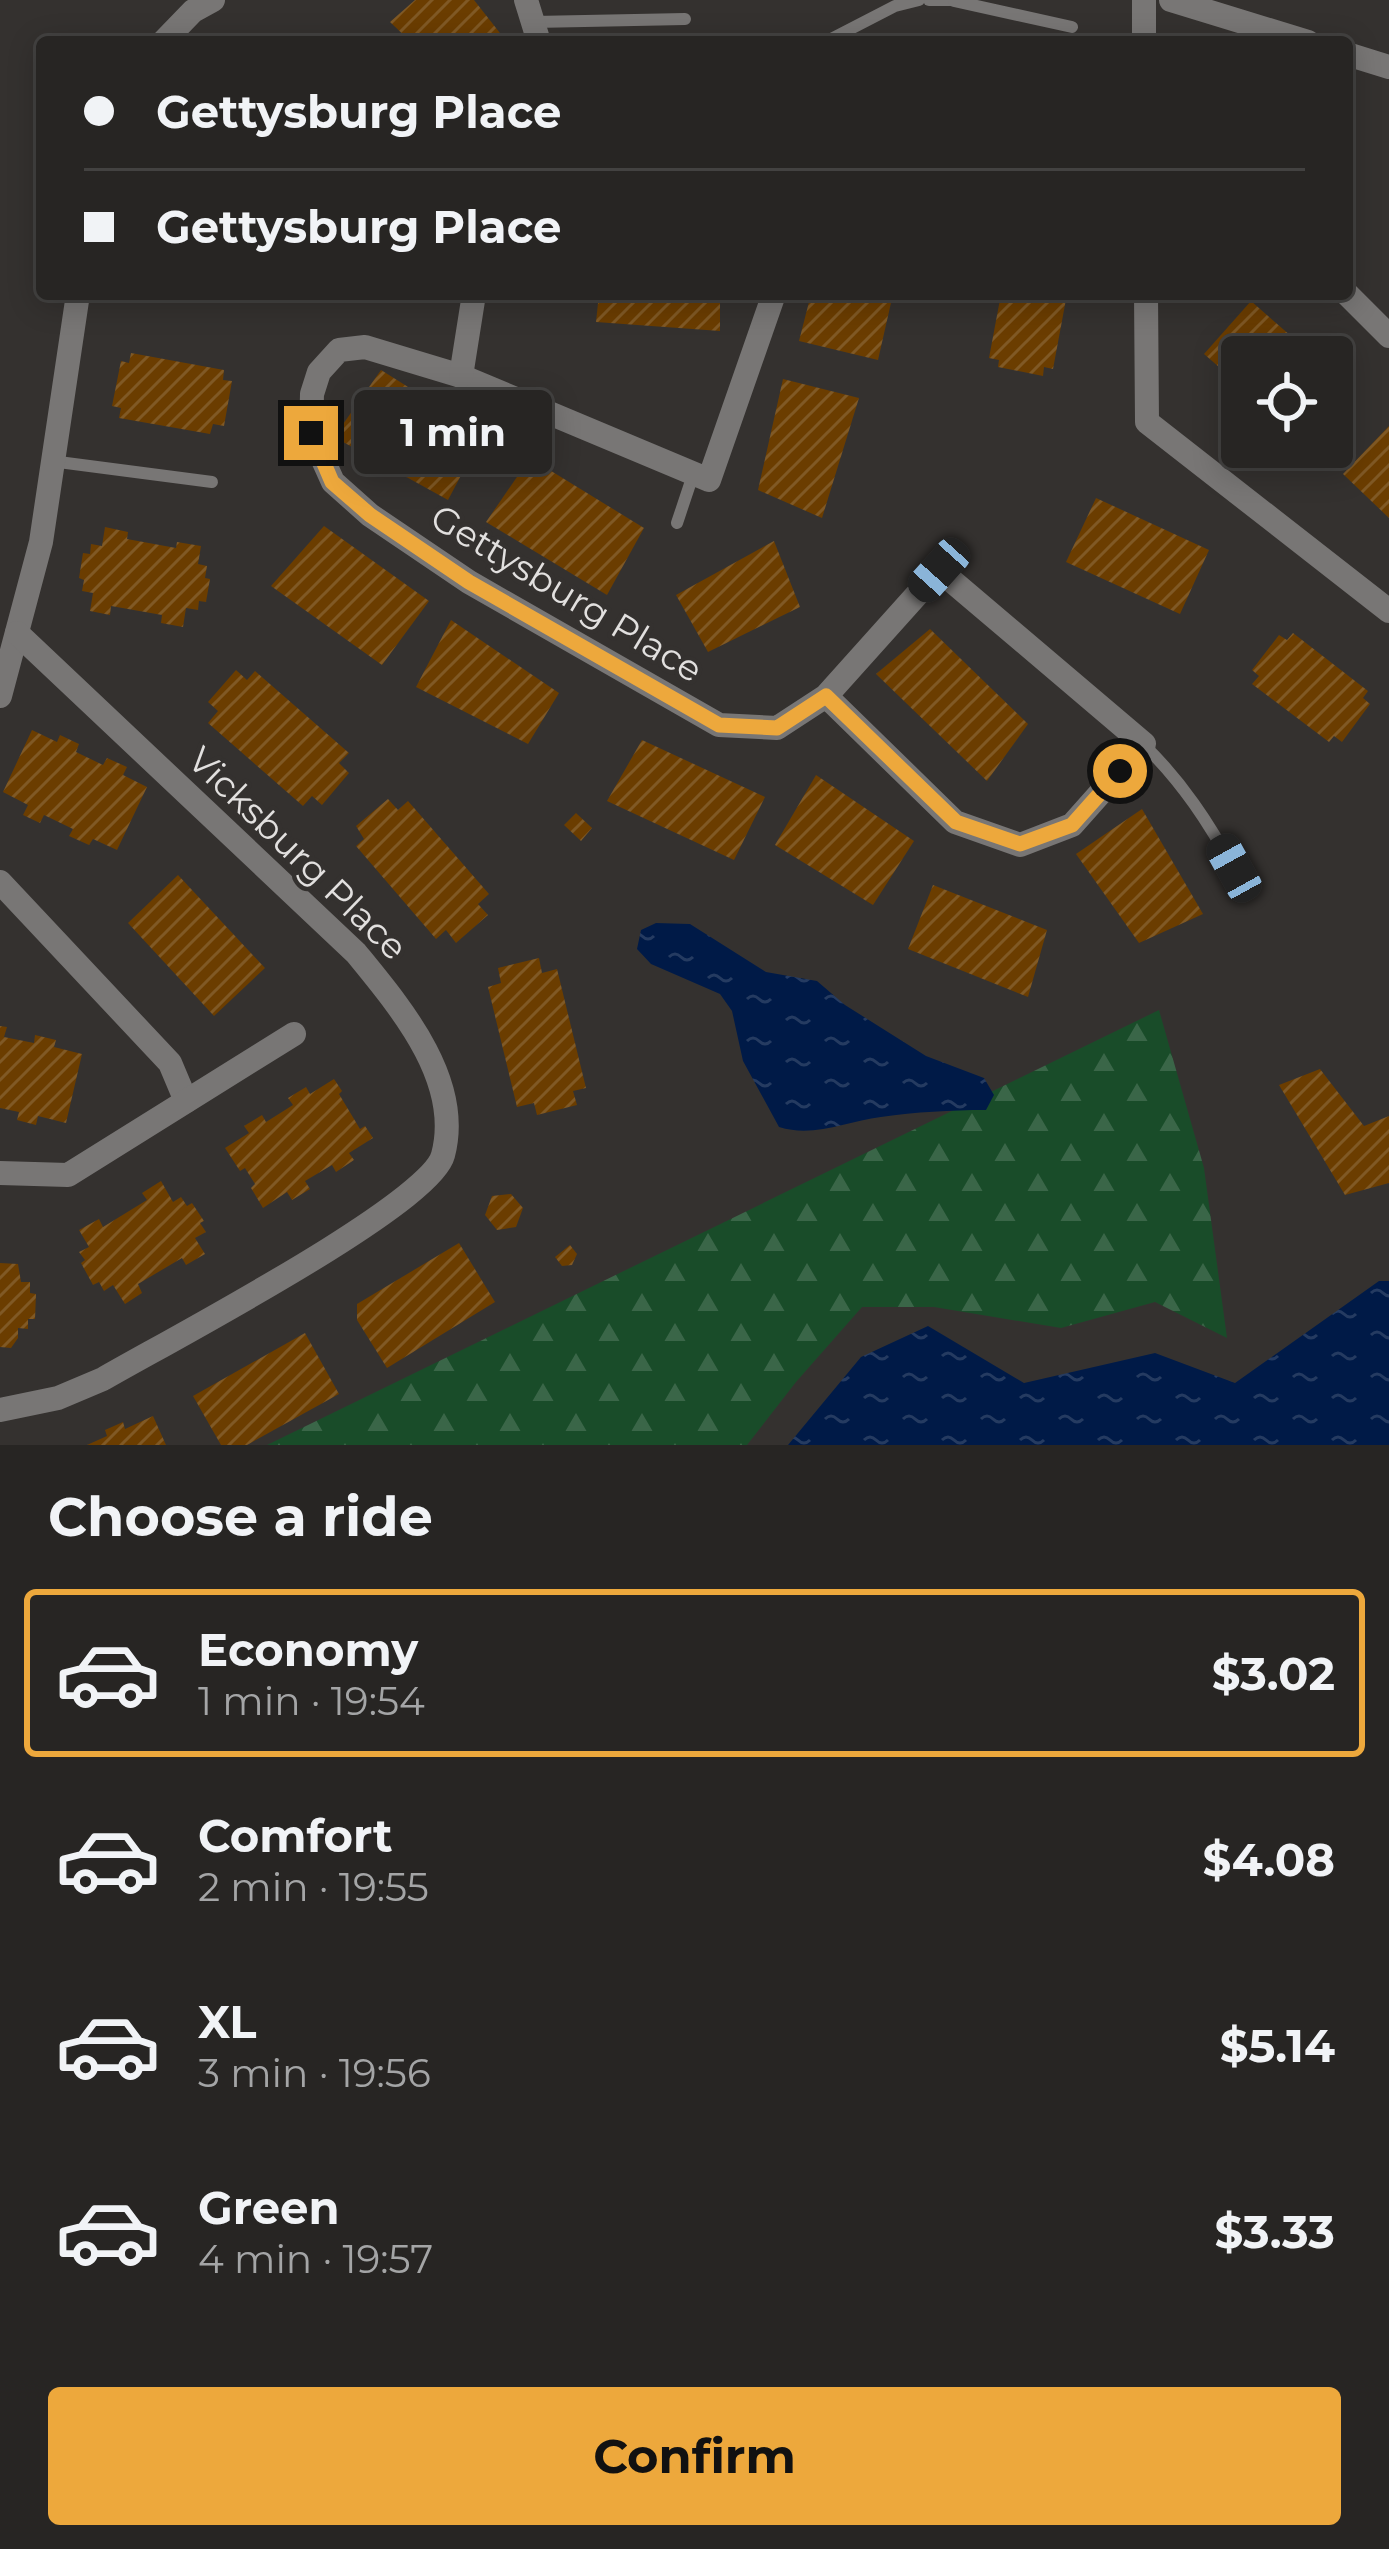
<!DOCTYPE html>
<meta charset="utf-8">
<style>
:root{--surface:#272523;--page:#333130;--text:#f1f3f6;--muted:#a4a5a6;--line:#434241;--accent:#eda83c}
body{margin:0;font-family:Montserrat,sans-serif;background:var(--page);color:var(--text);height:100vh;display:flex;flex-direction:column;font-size:45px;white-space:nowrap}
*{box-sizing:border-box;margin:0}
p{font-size:39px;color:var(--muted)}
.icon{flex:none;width:66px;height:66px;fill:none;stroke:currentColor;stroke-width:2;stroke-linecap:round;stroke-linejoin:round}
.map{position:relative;height:1445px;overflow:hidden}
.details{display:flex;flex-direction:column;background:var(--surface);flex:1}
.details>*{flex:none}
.top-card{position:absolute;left:36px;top:36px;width:1317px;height:264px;border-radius:12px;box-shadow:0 6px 30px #0003,0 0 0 3px var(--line);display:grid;align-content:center;height:264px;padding:0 48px;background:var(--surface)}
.fabs{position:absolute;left:1221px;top:336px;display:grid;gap:24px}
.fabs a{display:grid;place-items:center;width:132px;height:132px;border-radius:12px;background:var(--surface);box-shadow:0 6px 30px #0003,0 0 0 3px var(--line);font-size:60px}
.end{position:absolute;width:54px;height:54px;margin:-27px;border:15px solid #eda83c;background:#111;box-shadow:0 0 0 6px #111}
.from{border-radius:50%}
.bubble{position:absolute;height:84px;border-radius:12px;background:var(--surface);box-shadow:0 6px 30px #0003,0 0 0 3px var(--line);font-size:39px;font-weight:700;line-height:84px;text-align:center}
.car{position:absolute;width:36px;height:72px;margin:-36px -18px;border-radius:15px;box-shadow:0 0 9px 3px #0007;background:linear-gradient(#222 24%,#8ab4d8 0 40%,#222 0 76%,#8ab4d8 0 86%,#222 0)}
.top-card b{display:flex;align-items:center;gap:42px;height:114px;font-size:45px}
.top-card b+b{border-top:3px solid var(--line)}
.top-card i{width:30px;height:30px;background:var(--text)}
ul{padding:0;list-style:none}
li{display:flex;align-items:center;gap:36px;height:168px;margin:0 24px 18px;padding:0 24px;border:6px solid transparent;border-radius:12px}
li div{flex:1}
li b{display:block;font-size:45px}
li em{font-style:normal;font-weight:700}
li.on{border-color:var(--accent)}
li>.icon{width:108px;height:108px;stroke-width:1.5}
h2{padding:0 48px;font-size:54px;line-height:144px}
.action{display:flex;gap:24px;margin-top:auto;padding:24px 48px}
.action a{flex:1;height:138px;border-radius:12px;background:var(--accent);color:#111;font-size:48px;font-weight:700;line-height:138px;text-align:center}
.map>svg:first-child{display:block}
</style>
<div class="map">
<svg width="1389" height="1445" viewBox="0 0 1389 1445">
<defs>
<pattern id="forest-firs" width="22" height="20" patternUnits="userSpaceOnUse" patternTransform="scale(3)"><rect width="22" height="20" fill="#194c29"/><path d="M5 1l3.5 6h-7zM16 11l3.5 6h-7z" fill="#3a6648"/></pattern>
<pattern id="water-ripples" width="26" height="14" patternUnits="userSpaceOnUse" patternTransform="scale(3)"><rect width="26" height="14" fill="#001a47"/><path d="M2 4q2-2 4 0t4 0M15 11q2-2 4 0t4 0" fill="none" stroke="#253b61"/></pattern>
<pattern id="building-hatch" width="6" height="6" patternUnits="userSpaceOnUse" patternTransform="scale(3)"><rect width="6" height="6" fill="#6b3d00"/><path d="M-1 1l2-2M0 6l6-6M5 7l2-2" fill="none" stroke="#805925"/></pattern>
</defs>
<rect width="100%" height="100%" fill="#34312f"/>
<polygon fill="url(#forest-firs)" points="1159,1010 1204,1168 1227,1338 1155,1302 1061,1328 934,1307 862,1307 796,1382 747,1445 267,1445"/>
<g fill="url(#water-ripples)">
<path d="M656 923 690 924 766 972 817 981 845 1005 926 1056 984 1078 994 1095 986 1110C951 1110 916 1112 881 1117 847 1121 814 1138 779 1127L743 1061 732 1011 720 994 651 964 637 949 641 930Z"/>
<polygon points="1379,1281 1389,1281 1389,1445 788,1445 861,1357 928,1326 1024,1383 1155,1353 1235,1383"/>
</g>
<g fill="url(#building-hatch)">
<polygon points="415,0 474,0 507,42 411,42 390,22"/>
<polygon points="599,294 720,294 720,331 596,322"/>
<polygon points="811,294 893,294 878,360 799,341"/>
<polygon points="1001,294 1067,294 1053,369 1044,367 1043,376 998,367 999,360 989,358"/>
<polygon points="1251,301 1315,357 1242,357 1242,387 1204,354"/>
<polygon points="131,353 224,370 223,380 232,381 224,426 213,424 210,434 119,418 121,408 112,406 121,361 129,363"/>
<polygon points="381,370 483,434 448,500 334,437"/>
<polygon points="783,379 859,398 822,518 758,490"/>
<polygon points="1389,426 1389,518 1343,474"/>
<polygon points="530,458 644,528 607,595 486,522"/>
<polygon points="1096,498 1209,550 1180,614 1066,562"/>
<polygon points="324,526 429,601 382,665 271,586"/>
<polygon points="105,527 128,532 127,539 176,548 177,542 201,546 198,564 207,566 205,578 210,579 206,602 199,601 198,610 186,608 183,627 161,623 162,615 111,606 110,615 90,611 93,593 82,591 84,580 79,578 83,553 90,554 91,544 102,546"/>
<polygon points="774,541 800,607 708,652 676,595"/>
<polygon points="451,620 559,693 528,744 416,687"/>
<polygon points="930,629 1028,724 987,781 876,674"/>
<polygon points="1293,633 1368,691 1363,698 1370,704 1342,742 1334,736 1329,742 1252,684 1259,676 1252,670 1279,635 1287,640"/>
<polygon points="236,670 247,680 255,671 349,753 339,763 349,773 322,805 312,796 303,806 208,723 218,711 208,702"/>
<polygon points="32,730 57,742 60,735 79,744 76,752 103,765 107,758 127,767 123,775 147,787 117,850 93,839 89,845 69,836 73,829 44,815 40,823 23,815 28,805 3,792"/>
<polygon points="642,740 765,797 734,860 607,801"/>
<polygon points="816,775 914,841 873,905 775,845"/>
<polygon points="388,799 398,810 408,801 489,894 478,904 488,915 456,943 446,930 436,939 356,846 364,839 356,826"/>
<polygon points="1142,809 1203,914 1139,943 1076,854"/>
<polygon points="576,813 592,828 581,841 564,825"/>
<polygon points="178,875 265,968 214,1016 128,923"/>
<polygon points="933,885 1047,930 1028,997 908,949"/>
<polygon points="539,958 542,973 557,969 586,1088 573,1091 577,1105 537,1115 534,1103 517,1107 488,987 501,983 498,968"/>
<polygon points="0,1026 7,1027 4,1037 34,1043 35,1035 56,1040 54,1047 82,1054 66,1123 38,1116 36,1125 17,1120 19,1112 0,1108"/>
<polygon points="1320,1069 1364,1126 1389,1116 1389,1183 1345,1195 1279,1085"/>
<polygon points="334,1079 342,1091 339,1094 360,1129 365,1126 373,1138 349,1153 354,1160 336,1172 332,1165 305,1181 310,1189 292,1200 287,1192 263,1208 251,1188 255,1184 245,1168 240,1171 225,1148 249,1133 244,1126 262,1115 266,1122 293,1105 288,1098 306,1087 310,1094"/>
<polygon points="161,1181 173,1202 181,1197 187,1206 192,1203 204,1221 200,1223 206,1232 195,1238 205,1254 186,1265 182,1258 138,1284 142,1293 125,1304 113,1285 104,1291 99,1282 93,1285 81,1263 85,1260 79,1252 89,1247 79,1230 99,1219 103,1227 147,1200 142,1193"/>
<polygon points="511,1194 523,1208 516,1227 497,1230 485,1215 492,1196"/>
<polygon points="459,1243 495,1302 387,1368 357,1320 357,1304"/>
<polygon points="570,1245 577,1254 572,1265 562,1266 555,1257"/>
<polygon points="0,1263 18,1264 21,1282 30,1282 30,1293 36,1294 35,1319 28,1319 28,1329 18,1328 18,1338 11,1348 0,1347"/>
<polygon points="305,1333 339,1394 247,1445 221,1445 193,1396"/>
<polygon points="153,1416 166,1445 87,1445 107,1436 105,1430 123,1422 125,1429"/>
</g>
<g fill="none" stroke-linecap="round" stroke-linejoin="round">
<g stroke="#787675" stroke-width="12">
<polyline points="929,0 955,0"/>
<polyline points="954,1 1072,27"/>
<polyline points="534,22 685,19"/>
<polyline points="833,38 895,6 919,0"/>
<polyline points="51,461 212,482"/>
<polyline points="677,523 693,475"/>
<path d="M1144 745C1182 782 1209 823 1234 869"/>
</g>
<g stroke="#787675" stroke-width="24">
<polyline points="526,0 539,42"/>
<polyline points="1144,0 1144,42"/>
<polyline points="1171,0 1308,42"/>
<polyline points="163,42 193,11 213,0"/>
<polyline points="1347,54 1389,67"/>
<polyline points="774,294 709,480 461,376 365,347 339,350 319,372 312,394 311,433 333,482 370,515 469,582 719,725 777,728 826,696 939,570 1144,744 1072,825 1020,845 955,822 826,696"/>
<polyline points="1146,294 1147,422 1389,611"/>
<polyline points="1347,294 1389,336"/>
<polyline points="461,376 474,294"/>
<polyline points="0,696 41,542 78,294"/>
<polyline points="0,882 170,1063 186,1101"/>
<polyline points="0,1173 68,1175 294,1034"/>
<path d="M0 1410 58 1398 103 1379C161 1345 430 1205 443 1155 463 1080 400 1007 356 953L17 633"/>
</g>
</g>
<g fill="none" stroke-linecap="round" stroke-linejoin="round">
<polyline stroke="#eda83c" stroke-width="15" points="311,433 332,482 370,515 469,582 719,725 777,728 826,696 956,822 1020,844 1072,825 1120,771"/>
</g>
<g text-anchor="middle" stroke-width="9" stroke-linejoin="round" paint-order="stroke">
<g font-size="36" fill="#e2e0df" stroke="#34312f">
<text transform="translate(567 593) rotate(31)" y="13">Gettysburg Place</text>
<text transform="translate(298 853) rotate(44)" y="13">Vicksburg Place</text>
</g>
</g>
</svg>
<div class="fabs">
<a><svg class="icon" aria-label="locate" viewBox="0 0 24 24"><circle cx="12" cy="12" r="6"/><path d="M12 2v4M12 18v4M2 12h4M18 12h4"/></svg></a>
</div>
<i class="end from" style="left:1120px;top:771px"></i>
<i class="end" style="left:311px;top:433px"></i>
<div class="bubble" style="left:354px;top:390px;width:198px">1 min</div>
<i class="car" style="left:939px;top:570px;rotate:222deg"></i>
<i class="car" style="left:1234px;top:868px;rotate:331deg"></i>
<div class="top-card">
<b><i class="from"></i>Gettysburg Place</b>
<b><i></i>Gettysburg Place</b>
</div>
</div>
<section class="details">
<h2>Choose a ride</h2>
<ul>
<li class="on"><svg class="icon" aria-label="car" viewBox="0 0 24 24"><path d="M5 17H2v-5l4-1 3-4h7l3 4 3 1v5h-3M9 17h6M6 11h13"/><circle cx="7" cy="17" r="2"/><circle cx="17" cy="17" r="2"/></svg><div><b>Economy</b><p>1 min · 19:54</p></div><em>$3.02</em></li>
<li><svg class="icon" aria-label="car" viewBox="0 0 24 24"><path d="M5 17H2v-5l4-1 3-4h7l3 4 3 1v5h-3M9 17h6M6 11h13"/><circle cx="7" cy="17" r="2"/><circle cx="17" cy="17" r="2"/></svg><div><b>Comfort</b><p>2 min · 19:55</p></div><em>$4.08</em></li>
<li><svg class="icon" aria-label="car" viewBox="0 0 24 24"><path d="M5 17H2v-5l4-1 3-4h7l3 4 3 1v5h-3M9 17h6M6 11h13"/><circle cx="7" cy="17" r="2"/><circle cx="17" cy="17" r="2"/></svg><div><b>XL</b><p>3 min · 19:56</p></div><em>$5.14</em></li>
<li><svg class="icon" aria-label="car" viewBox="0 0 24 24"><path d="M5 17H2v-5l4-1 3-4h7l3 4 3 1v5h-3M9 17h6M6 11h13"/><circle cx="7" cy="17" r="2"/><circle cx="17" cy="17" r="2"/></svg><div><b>Green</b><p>4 min · 19:57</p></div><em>$3.33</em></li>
</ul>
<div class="action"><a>Confirm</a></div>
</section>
